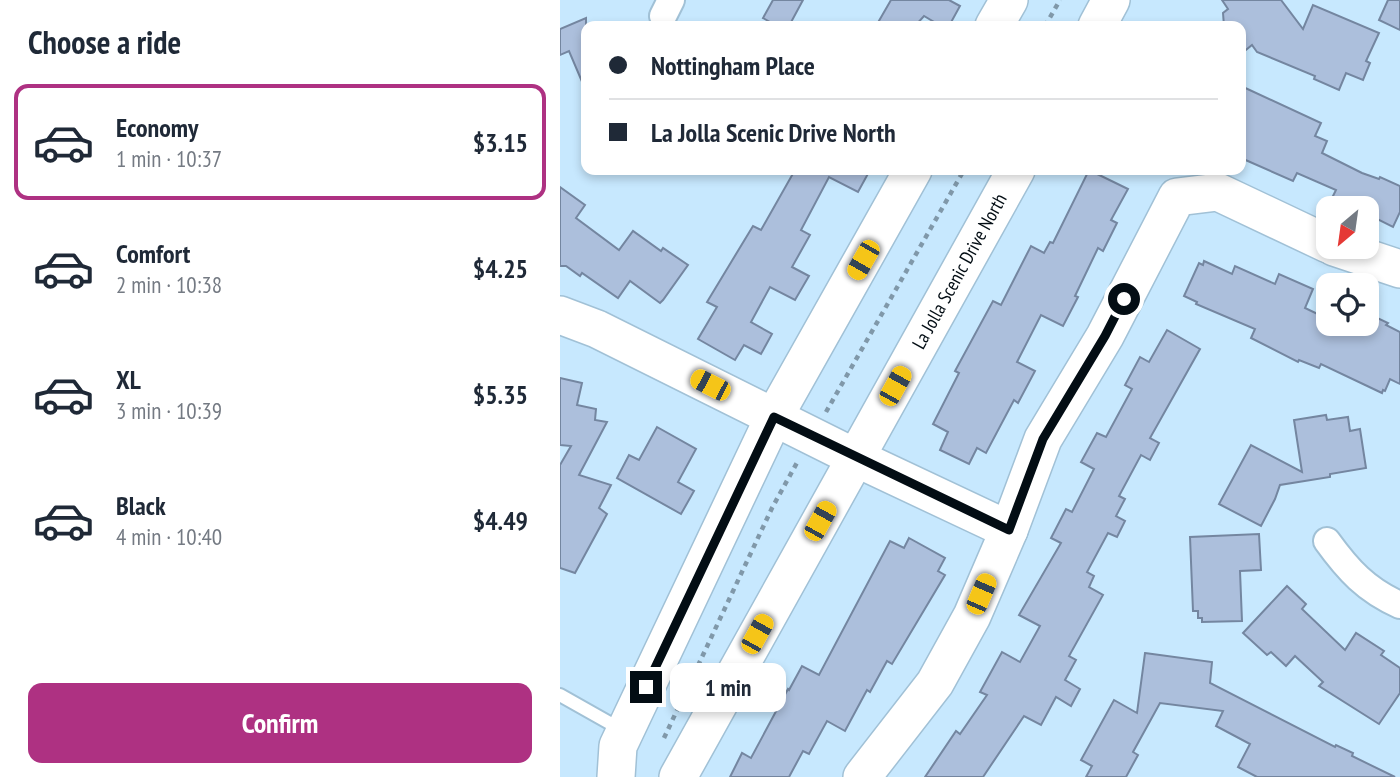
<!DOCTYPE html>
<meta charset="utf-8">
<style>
:root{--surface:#fff;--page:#f6f6f7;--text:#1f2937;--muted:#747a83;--line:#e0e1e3;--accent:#ae3182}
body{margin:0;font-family:"PT Sans Narrow",sans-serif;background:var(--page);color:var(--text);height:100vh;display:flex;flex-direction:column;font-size:26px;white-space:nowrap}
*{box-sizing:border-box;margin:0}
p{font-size:23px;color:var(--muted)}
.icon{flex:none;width:38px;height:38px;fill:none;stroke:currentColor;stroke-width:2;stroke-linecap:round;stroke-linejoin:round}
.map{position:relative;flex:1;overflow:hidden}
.panel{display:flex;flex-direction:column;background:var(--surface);width:560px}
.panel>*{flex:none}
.banner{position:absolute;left:21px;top:21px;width:665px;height:154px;border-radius:14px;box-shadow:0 4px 10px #0003;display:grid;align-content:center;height:154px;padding:0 28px;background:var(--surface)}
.needle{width:46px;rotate:209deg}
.tools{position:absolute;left:756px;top:196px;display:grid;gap:14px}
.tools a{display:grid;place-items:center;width:63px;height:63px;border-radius:14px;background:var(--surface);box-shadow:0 4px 10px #0003;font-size:35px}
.end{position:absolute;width:32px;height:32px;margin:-16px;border:9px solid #030d14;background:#fff;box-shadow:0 0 0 4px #fff}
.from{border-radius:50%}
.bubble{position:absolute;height:49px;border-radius:14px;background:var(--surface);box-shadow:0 4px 10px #0003;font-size:23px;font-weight:600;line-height:49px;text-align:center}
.car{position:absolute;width:21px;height:42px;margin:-21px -10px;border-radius:9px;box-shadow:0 0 5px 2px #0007;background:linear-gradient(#f5c518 24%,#345 0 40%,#f5c518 0 76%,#345 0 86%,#f5c518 0)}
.banner b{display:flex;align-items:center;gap:24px;height:66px;font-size:26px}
.banner b+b{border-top:2px solid var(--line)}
.banner i{width:18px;height:18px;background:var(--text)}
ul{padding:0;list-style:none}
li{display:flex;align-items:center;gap:21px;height:116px;margin:0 14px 10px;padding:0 14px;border:4px solid transparent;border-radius:14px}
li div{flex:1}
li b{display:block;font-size:26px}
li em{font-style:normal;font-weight:600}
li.active{border-color:var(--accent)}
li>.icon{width:63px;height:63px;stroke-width:1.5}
h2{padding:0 28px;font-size:32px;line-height:84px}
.cta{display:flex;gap:14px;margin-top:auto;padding:14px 28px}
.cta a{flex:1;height:80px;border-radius:14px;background:var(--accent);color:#fff;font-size:28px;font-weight:600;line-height:80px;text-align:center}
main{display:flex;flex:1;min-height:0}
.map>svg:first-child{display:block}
</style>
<main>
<section class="panel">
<h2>Choose a ride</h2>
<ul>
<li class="active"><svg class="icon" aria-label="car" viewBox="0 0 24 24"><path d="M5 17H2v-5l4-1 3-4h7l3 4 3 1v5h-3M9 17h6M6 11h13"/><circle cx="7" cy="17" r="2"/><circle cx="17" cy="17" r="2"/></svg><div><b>Economy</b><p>1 min · 10:37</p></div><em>$3.15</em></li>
<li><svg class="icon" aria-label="car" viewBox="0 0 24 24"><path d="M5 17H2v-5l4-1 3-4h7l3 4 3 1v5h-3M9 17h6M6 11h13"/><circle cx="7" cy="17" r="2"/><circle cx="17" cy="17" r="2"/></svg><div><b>Comfort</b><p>2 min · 10:38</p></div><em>$4.25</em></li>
<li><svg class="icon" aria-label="car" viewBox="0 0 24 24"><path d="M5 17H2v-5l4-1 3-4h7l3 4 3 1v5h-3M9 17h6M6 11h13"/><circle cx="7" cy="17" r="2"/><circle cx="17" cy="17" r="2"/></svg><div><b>XL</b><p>3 min · 10:39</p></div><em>$5.35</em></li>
<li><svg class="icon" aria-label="car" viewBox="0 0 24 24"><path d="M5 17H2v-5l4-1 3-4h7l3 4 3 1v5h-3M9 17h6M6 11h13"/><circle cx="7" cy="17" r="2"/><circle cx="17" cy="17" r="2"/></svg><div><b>Black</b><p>4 min · 10:40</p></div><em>$4.49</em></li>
</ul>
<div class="cta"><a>Confirm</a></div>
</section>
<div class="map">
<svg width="840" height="777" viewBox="0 0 840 777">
<rect width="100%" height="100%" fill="#c7e8fe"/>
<g fill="#acbfdc" stroke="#7486a0" stroke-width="2">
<polygon points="213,0 243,0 229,26 217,26 203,18"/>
<polygon points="331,0 389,0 400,6 389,26 381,26 364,16 355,26 316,26"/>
<polygon points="662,0 721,0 743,29 753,5 819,33 806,61 810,63 803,80 786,73 779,90 754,79 755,76 697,52 692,45 681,54 681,26 664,26 663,13 668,9"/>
<polygon points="828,0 840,0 840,30 819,20"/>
<polygon points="26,18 26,91 9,51 0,55 0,29"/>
<polygon points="681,86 761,123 755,136 767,141 762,153 802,173 819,179 820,177 840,186 840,212 833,227 807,214 807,208 767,208 776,190 737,173 733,181 681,158"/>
<polygon points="235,170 310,170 298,192 269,177 241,230 250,235 232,267 249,276 235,300 210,287 191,322 212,334 201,354 184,345 175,360 138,339 157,307 147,302 193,226 201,230"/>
<polygon points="529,170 568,189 551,220 557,223 543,251 538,248 515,296 518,297 503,326 481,315 457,362 475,371 458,403 454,400 426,453 417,448 409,464 380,450 388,432 373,424 399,373 395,371 433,301 441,305 471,246 484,253 490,242 493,243"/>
<polygon points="0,187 25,205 16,218 59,250 73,231 101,251 103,248 128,265 103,300 100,303 70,281 58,298 22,273 20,276 6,266 0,266"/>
<polygon points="644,261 672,274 675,266 715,284 719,274 753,289 745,308 768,319 768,324 807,324 807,313 828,323 826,325 840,332 840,384 830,379 825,391 823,390 822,393 761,364 759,368 739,360 738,362 691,338 695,329 636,304 637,302 624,296 639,263 643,265"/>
<polygon points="607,330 640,349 590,438 599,443 590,460 581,455 559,496 565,499 556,516 565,521 557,537 548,533 527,572 534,576 529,587 543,595 509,656 516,660 505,680 520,689 511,706 496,697 481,725 464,716 423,777 365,777 396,731 400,734 427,695 420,692 442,652 460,662 480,626 459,615 501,543 491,538 506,509 512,512 534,469 521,462 537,433 546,437 572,389 565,385 580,357 589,362"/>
<polygon points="0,378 22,383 17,405 36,409 35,420 47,422 19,475 51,485 39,508 47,514 15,573 0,568 0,465 11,446 0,445"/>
<polygon points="766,415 767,420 788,417 790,431 800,429 806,468 770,474 770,477 720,485 715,499 701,526 659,504 691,445 742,472 734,420"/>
<polygon points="97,427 136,449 118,482 134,491 121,514 57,478 69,455 79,460"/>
<polygon points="699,534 701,570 680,571 682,621 642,622 642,618 638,618 638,611 633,611 630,537"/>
<polygon points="349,538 385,558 378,571 385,575 332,664 327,661 310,692 307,690 285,731 267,721 249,754 243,751 229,777 170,777 182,753 191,758 228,689 229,690 242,666 259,675 330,541 344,548"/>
<polygon points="727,586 746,604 742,609 785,650 796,633 824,651 821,655 840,668 840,693 819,724 759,686 763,682 735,656 726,666 711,652 707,655 683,633"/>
<polygon points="585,653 652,662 650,683 775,747 776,745 793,753 792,756 835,777 697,777 678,767 690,744 656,726 663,711 600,703 573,752 578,755 566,777 526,777 532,766 521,760 554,700 577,713"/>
</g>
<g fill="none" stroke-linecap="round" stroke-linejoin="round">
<g stroke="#a1c1d6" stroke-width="16">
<polyline id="lane" points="0,695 62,730"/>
</g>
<g stroke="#a1c1d6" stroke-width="30">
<g id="street">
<polyline points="103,16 111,0"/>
<path d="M767 541C788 570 806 590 840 605"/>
</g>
</g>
<g stroke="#a1c1d6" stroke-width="40">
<g id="secondary">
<polyline points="434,26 449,0"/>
<polyline points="537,26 551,0"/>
<polyline points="774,247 840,269"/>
<polyline points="0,315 37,329 294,457 449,530"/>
<polyline points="56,777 58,746 214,417 353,170"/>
<polyline points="118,777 456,170"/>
<polyline points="302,777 375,683 412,616 449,530 483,439 545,336 617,197 658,192 768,244"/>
</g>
</g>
<g stroke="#8098a9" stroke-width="4.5" stroke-dasharray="5 5" stroke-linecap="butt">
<polyline points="485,26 500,0"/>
<polyline points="266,412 404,170"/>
<polyline points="104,738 212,508 239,459"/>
</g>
<use href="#lane" stroke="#fff" stroke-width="12"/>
<use href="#street" stroke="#fff" stroke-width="26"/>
<use href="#secondary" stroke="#fff" stroke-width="37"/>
</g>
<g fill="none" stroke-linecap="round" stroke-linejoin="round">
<polyline stroke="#030d14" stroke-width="9" points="86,687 214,417 449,530 483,439 545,336 564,299"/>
</g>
<g text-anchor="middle" stroke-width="5" stroke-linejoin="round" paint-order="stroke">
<g font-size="19" fill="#030d14" stroke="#fff">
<text transform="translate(399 271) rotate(-61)" y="7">La Jolla Scenic Drive North</text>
</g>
</g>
</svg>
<div class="tools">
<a><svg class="needle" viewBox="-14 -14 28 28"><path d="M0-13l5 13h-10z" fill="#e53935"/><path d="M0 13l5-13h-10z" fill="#747a83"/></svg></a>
<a><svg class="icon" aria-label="locate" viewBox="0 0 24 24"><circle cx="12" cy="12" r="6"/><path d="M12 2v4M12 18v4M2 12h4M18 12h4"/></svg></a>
</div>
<i class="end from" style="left:564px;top:299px"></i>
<i class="end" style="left:86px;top:687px"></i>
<div class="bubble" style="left:110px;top:663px;width:116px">1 min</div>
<i class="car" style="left:303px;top:260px;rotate:210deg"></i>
<i class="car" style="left:150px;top:385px;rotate:297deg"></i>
<i class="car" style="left:335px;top:386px;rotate:29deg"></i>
<i class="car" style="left:260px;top:521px;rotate:29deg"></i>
<i class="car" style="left:421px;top:594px;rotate:23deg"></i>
<i class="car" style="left:197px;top:634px;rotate:29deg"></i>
<div class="banner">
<b><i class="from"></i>Nottingham Place</b>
<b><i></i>La Jolla Scenic Drive North</b>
</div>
</div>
</main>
